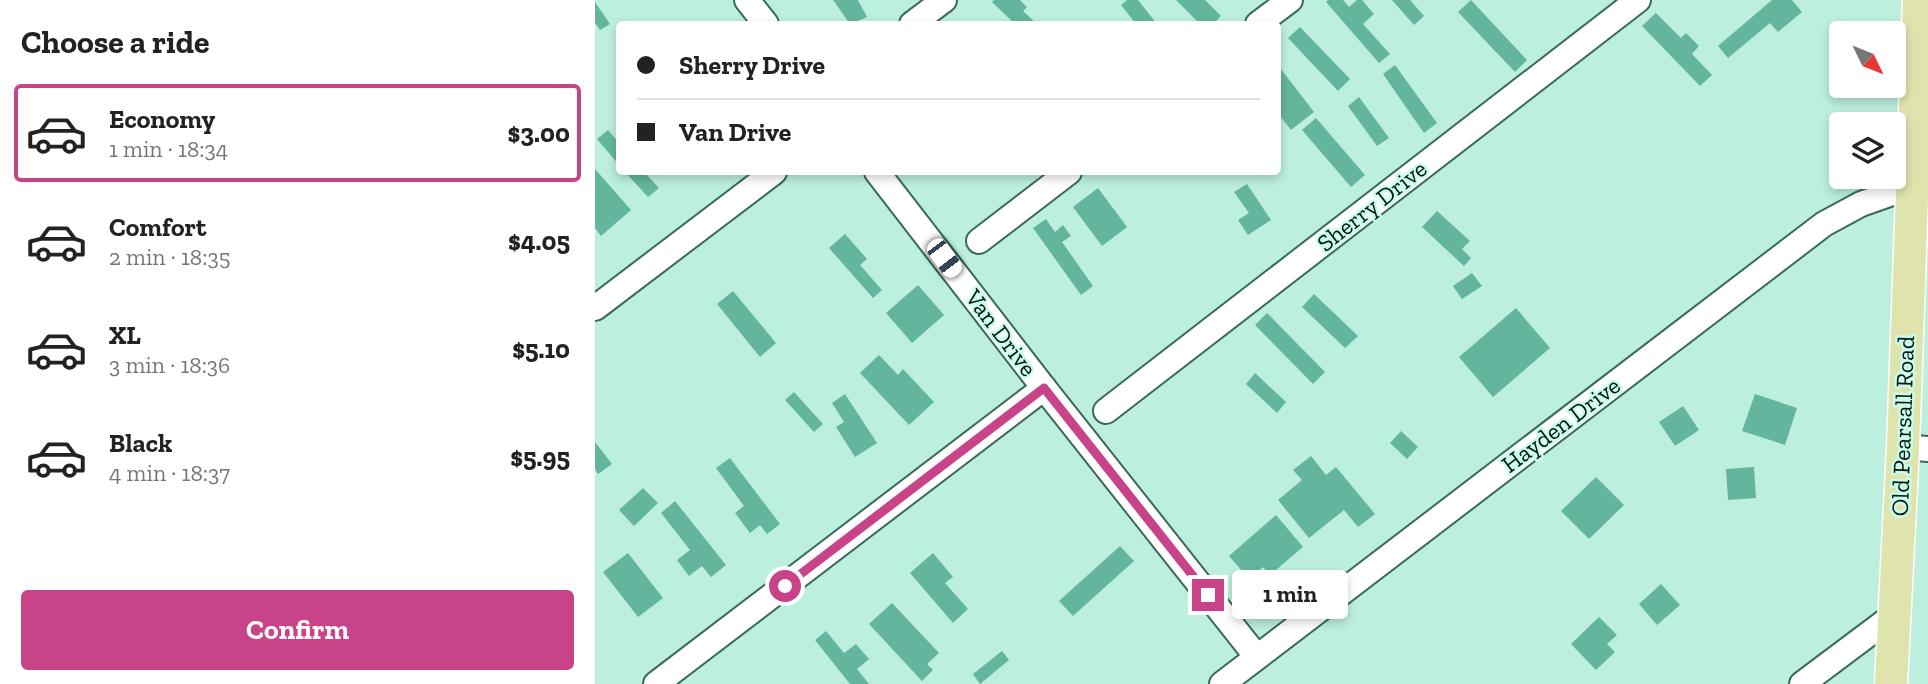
<!DOCTYPE html>
<meta charset="utf-8">
<style>
:root{--surface:#fff;--page:#f2f2f2;--text:#222;--muted:#767676;--line:#e0e0e0;--accent:#c84387}
body{margin:0;font-family:"Zilla Slab",serif;background:var(--page);color:var(--text);height:100vh;display:flex;flex-direction:column;font-size:26px;white-space:nowrap}
*{box-sizing:border-box;margin:0}
p{font-size:23px;color:var(--muted)}
.icon{flex:none;width:38px;height:38px;fill:none;stroke:currentColor;stroke-width:2;stroke-linecap:round;stroke-linejoin:round}
.map{position:relative;flex:1;overflow:hidden}
.details{display:flex;flex-direction:column;background:var(--surface);width:595px}
.details>*{flex:none}
.banner{position:absolute;left:21px;top:21px;width:665px;height:154px;border-radius:7px;box-shadow:0 4px 10px #0003;display:grid;align-content:center;height:154px;padding:0 21px;background:var(--surface)}
.needle{width:46px;rotate:133deg}
.controls{position:absolute;left:1234px;top:21px;display:grid;gap:14px}
.controls a{display:grid;place-items:center;width:77px;height:77px;border-radius:7px;background:var(--surface);box-shadow:0 4px 10px #0003;font-size:35px}
.end{position:absolute;width:32px;height:32px;margin:-16px;border:9px solid #c84387;background:#fff;box-shadow:0 0 0 4px #fff}
.from{border-radius:50%}
.bubble{position:absolute;height:49px;border-radius:7px;background:var(--surface);box-shadow:0 4px 10px #0003;font-size:23px;font-weight:800;line-height:49px;text-align:center}
.car{position:absolute;width:21px;height:42px;margin:-21px -10px;border-radius:9px;box-shadow:0 0 5px 2px #0007;background:linear-gradient(#fff 24%,#345 0 40%,#fff 0 76%,#345 0 86%,#fff 0)}
.banner b{display:flex;align-items:center;gap:24px;height:66px;font-size:26px}
.banner b+b{border-top:2px solid var(--line)}
.banner i{width:18px;height:18px;background:var(--text)}
ul{padding:0;list-style:none}
li{display:flex;align-items:center;gap:21px;height:98px;margin:0 14px 10px;padding:0 7px;border:4px solid transparent;border-radius:7px}
li div{flex:1}
li b{display:block;font-size:26px}
li em{font-style:normal;font-weight:800}
li.active{border-color:var(--accent)}
li>.icon{width:63px;height:63px;stroke-width:1.5}
h2{padding:0 21px;font-size:32px;line-height:84px}
.button{display:flex;gap:14px;margin-top:auto;padding:14px 21px}
.button a{flex:1;height:80px;border-radius:7px;background:var(--accent);color:#fff;font-size:28px;font-weight:800;line-height:80px;text-align:center}
main{display:flex;flex:1;min-height:0}
.map>svg:first-child{display:block}
</style>
<main>
<section class="details">
<h2>Choose a ride</h2>
<ul>
<li class="active"><svg class="icon" aria-label="car" viewBox="0 0 24 24"><path d="M5 17H2v-5l4-1 3-4h7l3 4 3 1v5h-3M9 17h6M6 11h13"/><circle cx="7" cy="17" r="2"/><circle cx="17" cy="17" r="2"/></svg><div><b>Economy</b><p>1 min · 18:34</p></div><em>$3.00</em></li>
<li><svg class="icon" aria-label="car" viewBox="0 0 24 24"><path d="M5 17H2v-5l4-1 3-4h7l3 4 3 1v5h-3M9 17h6M6 11h13"/><circle cx="7" cy="17" r="2"/><circle cx="17" cy="17" r="2"/></svg><div><b>Comfort</b><p>2 min · 18:35</p></div><em>$4.05</em></li>
<li><svg class="icon" aria-label="car" viewBox="0 0 24 24"><path d="M5 17H2v-5l4-1 3-4h7l3 4 3 1v5h-3M9 17h6M6 11h13"/><circle cx="7" cy="17" r="2"/><circle cx="17" cy="17" r="2"/></svg><div><b>XL</b><p>3 min · 18:36</p></div><em>$5.10</em></li>
<li><svg class="icon" aria-label="car" viewBox="0 0 24 24"><path d="M5 17H2v-5l4-1 3-4h7l3 4 3 1v5h-3M9 17h6M6 11h13"/><circle cx="7" cy="17" r="2"/><circle cx="17" cy="17" r="2"/></svg><div><b>Black</b><p>4 min · 18:37</p></div><em>$5.95</em></li>
</ul>
<div class="button"><a>Confirm</a></div>
</section>
<div class="map">
<svg width="1333" height="684" viewBox="0 0 1333 684">
<rect width="100%" height="100%" fill="#bcefde"/>
<g fill="#64b59d">
<polygon points="238,0 263,0 272,17 255,24"/>
<polygon points="399,0 425,0 432,7 428,11 442,24 420,24 397,2"/>
<polygon points="532,0 543,0 562,24 541,24 526,5"/>
<polygon points="581,0 610,0 626,16 618,24 605,24"/>
<polygon points="733,0 748,0 754,7 762,0 767,0 779,14 768,24 795,54 784,63 731,2"/>
<polygon points="797,0 815,0 829,16 819,25"/>
<polygon points="876,0 932,60 920,72 863,12"/>
<polygon points="1177,0 1197,0 1207,12 1183,32 1175,23 1133,58 1123,46"/>
<polygon points="0,2 15,24 5,30 0,23"/>
<polygon points="1061,13 1086,38 1091,33 1104,46 1097,54 1117,75 1105,86 1047,26"/>
<polygon points="705,27 755,79 743,91 693,38"/>
<polygon points="682,64 719,112 696,130 682,112"/>
<polygon points="800,65 842,123 829,133 788,74"/>
<polygon points="764,97 794,138 782,146 753,106"/>
<polygon points="721,118 770,175 756,187 707,130"/>
<polygon points="13,130 24,143 24,165 2,139"/>
<polygon points="0,169 36,210 6,236 0,228"/>
<polygon points="30,172 49,172 64,188 53,197"/>
<polygon points="652,184 676,220 653,235 643,220 654,213 639,192"/>
<polygon points="503,188 532,227 507,246 478,207"/>
<polygon points="842,211 875,241 867,249 876,258 869,266 827,227"/>
<polygon points="451,219 460,232 468,225 476,236 467,242 498,286 486,295 438,228"/>
<polygon points="250,234 272,259 265,265 287,290 278,298 234,248"/>
<polygon points="877,273 887,286 867,299 858,286"/>
<polygon points="323,285 349,315 317,343 291,313"/>
<polygon points="138,291 181,343 165,357 122,304"/>
<polygon points="719,294 763,336 750,348 707,307"/>
<polygon points="921,308 955,348 898,397 864,357"/>
<polygon points="672,313 730,372 718,384 660,325"/>
<polygon points="284,355 303,375 308,369 339,402 314,425 265,373"/>
<polygon points="660,373 691,402 682,413 651,384"/>
<polygon points="199,392 228,424 219,432 190,400"/>
<polygon points="250,394 282,443 260,457 241,427 249,422 237,403"/>
<polygon points="1160,394 1202,408 1190,445 1147,431"/>
<polygon points="1088,406 1104,430 1080,446 1064,422"/>
<polygon points="806,431 823,447 812,459 795,443"/>
<polygon points="0,442 17,464 3,474 0,469"/>
<polygon points="716,456 731,475 741,467 780,514 763,527 749,510 714,538 683,500 707,480 698,470"/>
<polygon points="135,458 185,524 172,534 165,525 155,533 140,513 149,506 121,468"/>
<polygon points="1159,467 1161,498 1133,500 1131,469"/>
<polygon points="1001,477 1029,505 994,539 966,511"/>
<polygon points="48,488 63,503 39,526 24,510"/>
<polygon points="80,501 131,565 116,577 107,566 94,576 82,560 95,550 66,513"/>
<polygon points="681,515 708,547 675,575 668,567 654,579 634,556"/>
<polygon points="525,546 539,561 478,616 464,601"/>
<polygon points="33,553 68,598 43,617 8,572"/>
<polygon points="338,553 358,577 350,583 373,609 358,623 315,573"/>
<polygon points="1066,584 1085,605 1062,625 1044,604"/>
<polygon points="297,603 344,653 332,664 338,670 327,681 274,624"/>
<polygon points="1004,617 1022,635 1012,644 1020,652 1001,670 976,644"/>
<polygon points="231,631 249,653 261,644 274,659 262,669 274,684 255,684 220,640"/>
<polygon points="407,651 414,660 385,684 378,674"/>
</g>
<g fill="none" stroke-linecap="round" stroke-linejoin="round">
<g stroke="#3a695b" stroke-width="28">
<g id="minor">
<polyline points="152,0 171,24"/>
<polyline points="317,24 349,0"/>
<polyline points="663,24 695,0"/>
<polyline points="282,172 449,388 662,657"/>
<polyline points="384,241 474,172"/>
<polyline points="0,308 179,172"/>
<polyline points="511,411 1043,0"/>
<polyline points="1308,447 1333,449"/>
<polyline points="61,684 449,388"/>
<polyline points="627,684 1229,224 1266,204 1317,186"/>
<polyline points="1207,684 1299,615"/>
</g>
</g>
<g stroke="#fff" stroke-width="35">
<polyline id="major" points="1296,684 1308,447 1324,0"/>
</g>
<use href="#minor" stroke="#fff" stroke-width="24"/>
<use href="#major" stroke="#dfe3ac" stroke-width="32"/>
</g>
<g fill="none" stroke-linecap="round" stroke-linejoin="round">
<polyline stroke="#c84387" stroke-width="9" points="190,586 449,388 613,595"/>
</g>
<g text-anchor="middle" stroke-width="5" stroke-linejoin="round" paint-order="stroke">
<g font-size="24" fill="#031510" stroke="#c9fceb">
<text transform="translate(777 206) rotate(-38)" y="8">Sherry Drive</text>
<text transform="translate(406 333) rotate(53)" y="8">Van Drive</text>
<text transform="translate(966 425) rotate(-37)" y="8">Hayden Drive</text>
<text transform="translate(1308 426) rotate(-88)" y="8">Old Pearsall Road</text>
</g>
</g>
</svg>
<div class="controls">
<a><svg class="needle" viewBox="-14 -14 28 28"><path d="M0-13l5 13h-10z" fill="#e53935"/><path d="M0 13l5-13h-10z" fill="#767676"/></svg></a>
<a><svg class="icon" aria-label="layers" viewBox="0 0 24 24"><path d="M12 4l9 5-9 5-9-5zM3 14l9 5 9-5"/></svg></a>
</div>
<i class="end from" style="left:190px;top:586px"></i>
<i class="end" style="left:613px;top:595px"></i>
<div class="bubble" style="left:637px;top:570px;width:116px">1 min</div>
<i class="car" style="left:349px;top:258px;rotate:143deg"></i>
<div class="banner">
<b><i class="from"></i>Sherry Drive</b>
<b><i></i>Van Drive</b>
</div>
</div>
</main>
